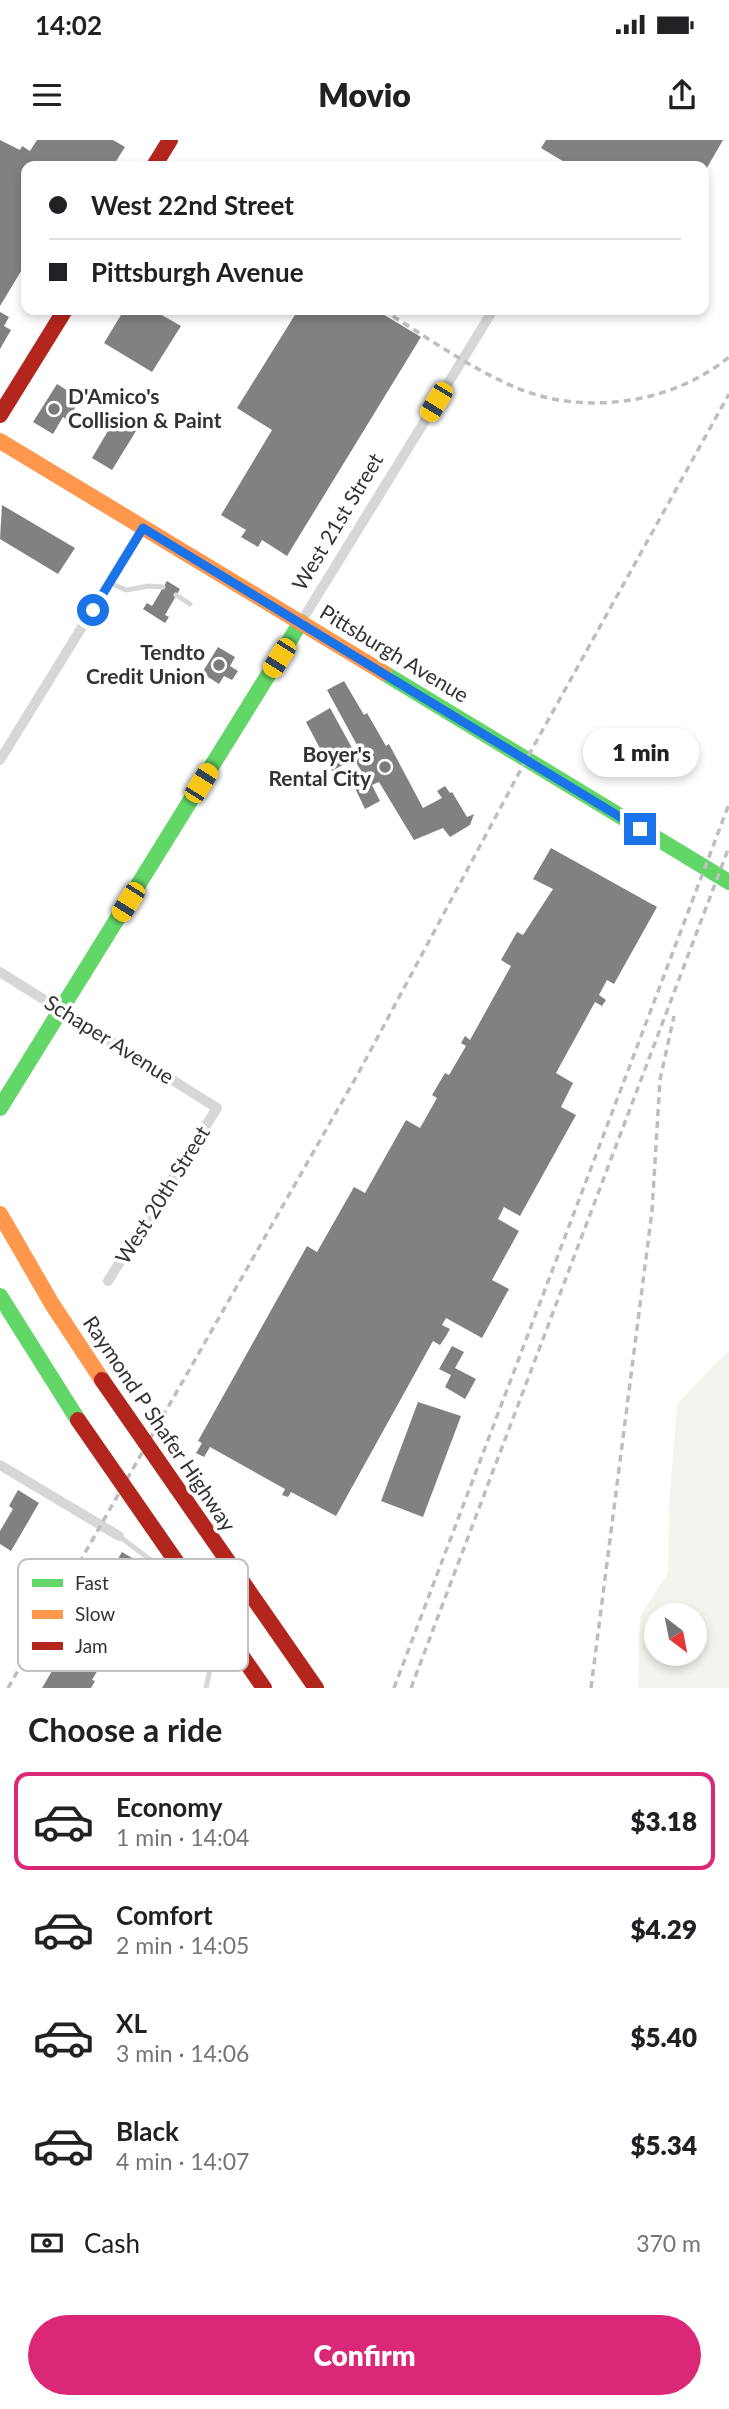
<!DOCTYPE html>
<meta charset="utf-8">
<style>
:root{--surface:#fff;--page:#f6f6f6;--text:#202124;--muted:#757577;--line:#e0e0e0;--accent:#db2777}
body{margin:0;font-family:Lato,sans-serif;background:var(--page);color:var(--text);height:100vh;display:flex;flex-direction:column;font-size:26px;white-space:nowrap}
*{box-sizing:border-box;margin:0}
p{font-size:23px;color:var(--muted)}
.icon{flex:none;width:38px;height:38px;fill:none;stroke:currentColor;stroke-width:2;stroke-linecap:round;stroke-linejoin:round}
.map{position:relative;height:1548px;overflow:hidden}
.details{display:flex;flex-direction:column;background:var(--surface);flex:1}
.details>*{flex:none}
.hud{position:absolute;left:21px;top:21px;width:688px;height:154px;border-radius:14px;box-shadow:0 4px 10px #0003;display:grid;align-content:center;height:154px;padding:0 28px;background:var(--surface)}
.needle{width:46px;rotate:148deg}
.tools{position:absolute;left:644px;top:1463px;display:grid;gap:14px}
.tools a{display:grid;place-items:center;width:63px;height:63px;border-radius:50%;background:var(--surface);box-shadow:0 4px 10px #0003;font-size:35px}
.end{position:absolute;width:32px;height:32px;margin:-16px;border:9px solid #1a73e8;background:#fff;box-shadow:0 0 0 4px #fff}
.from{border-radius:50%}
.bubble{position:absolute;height:49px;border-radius:24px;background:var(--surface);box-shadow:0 4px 10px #0003;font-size:23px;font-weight:800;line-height:49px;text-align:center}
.car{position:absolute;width:21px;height:42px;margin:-21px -10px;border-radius:9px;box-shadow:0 0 5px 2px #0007;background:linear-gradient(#f5c518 24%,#345 0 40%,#f5c518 0 76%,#345 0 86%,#f5c518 0)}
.hud b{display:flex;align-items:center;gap:24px;height:66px;font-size:26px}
.hud b+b{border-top:2px solid var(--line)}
.hud i{width:18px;height:18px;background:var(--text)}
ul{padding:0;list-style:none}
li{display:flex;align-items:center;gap:21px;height:98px;margin:0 14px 10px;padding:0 14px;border:4px solid transparent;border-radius:14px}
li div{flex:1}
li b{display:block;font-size:26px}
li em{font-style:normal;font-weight:800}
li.on{border-color:var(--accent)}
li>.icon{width:63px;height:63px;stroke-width:1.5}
h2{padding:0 28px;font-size:32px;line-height:84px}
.pay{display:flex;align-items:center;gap:18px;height:77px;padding:0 28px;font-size:26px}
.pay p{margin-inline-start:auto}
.action{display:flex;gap:14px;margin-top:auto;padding:14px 28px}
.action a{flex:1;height:80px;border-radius:42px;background:var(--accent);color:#fff;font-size:28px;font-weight:800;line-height:80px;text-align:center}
.status{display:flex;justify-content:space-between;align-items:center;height:49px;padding:0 35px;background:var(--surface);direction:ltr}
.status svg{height:19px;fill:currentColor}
header{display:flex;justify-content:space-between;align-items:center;height:91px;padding:0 28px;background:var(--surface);font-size:32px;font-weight:800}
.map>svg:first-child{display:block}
</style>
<div class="status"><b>14:02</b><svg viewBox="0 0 49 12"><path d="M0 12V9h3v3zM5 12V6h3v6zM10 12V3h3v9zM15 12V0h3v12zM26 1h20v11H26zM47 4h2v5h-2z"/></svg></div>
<header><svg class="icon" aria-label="menu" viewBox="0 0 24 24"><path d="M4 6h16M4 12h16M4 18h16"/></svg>Movio<svg class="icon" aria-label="share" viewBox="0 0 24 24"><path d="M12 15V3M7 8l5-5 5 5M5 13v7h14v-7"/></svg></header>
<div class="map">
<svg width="729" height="1548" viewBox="0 0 729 1548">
<rect width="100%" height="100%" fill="#fff"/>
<path fill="#f1f5ed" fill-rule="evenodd" d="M729 1210V1548H638L640 1476 668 1433 669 1368 677 1264ZM656 1475H695V1514H656Z"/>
<g fill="#818181">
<polygon points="0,0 20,10 22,6 30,11 37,0 113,0 125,7 113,26 26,26 26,123 0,166"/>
<polygon points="546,0 723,0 704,33 704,26 571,26 541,8"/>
<polygon points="124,170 153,170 181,186 152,232 104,203"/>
<polygon points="298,170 376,170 421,197 287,416 262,400 258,407 241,397 246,390 221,375 272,290 237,268"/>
<polygon points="0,172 9,177 4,186 11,190 0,209"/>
<polygon points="57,244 81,259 67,280 63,277 53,294 33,282"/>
<polygon points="115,279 136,291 112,330 92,318"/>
<polygon points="2,365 75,408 58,434 0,399"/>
<polygon points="167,441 180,449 165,475 169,477 165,483 143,469 147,463 152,466"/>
<polygon points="218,507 235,517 230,526 238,531 232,540 224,536 219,544 202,533"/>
<polygon points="344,541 364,575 367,573 386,606 389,604 423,668 442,658 437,651 445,646 450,653 452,652 467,677 474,674 470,685 450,697 443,688 414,700 379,642 372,645 380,661 365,669 354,646 367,640 355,621 363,616 327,550"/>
<polygon points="330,568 357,617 332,631 306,582"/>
<polygon points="551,708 657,767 614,844 607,840 599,855 606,860 602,866 595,862 556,933 573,943 561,967 576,975 520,1076 504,1067 498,1079 519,1091 492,1140 509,1149 482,1198 446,1178 442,1185 450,1189 446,1196 440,1205 433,1201 336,1376 291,1352 288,1357 282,1355 285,1349 210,1307 204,1317 196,1313 202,1303 198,1301 307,1106 317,1112 354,1047 365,1053 406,980 420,988 437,958 432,955 445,933 449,935 466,906 461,903 465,896 470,900 511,826 501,820 517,792 523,795 553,749 533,739"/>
<polygon points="452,1206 464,1212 455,1228 476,1239 465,1259 445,1247 451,1235 439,1229"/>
<polygon points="418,1262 461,1276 423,1377 381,1361"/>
<polygon points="18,1350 39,1363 11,1411 0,1404 0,1391 13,1369 9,1366"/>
<polygon points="122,1412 156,1432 92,1540 95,1541 91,1548 42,1548"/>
</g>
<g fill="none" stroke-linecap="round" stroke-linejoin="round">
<g stroke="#d7d7d7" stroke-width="5">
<polyline points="110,443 126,450 149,446 163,447"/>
<polyline points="176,455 190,464"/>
<polyline points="119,1396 156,1424 190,1469 209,1511 210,1529 206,1548"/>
</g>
<g stroke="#d7d7d7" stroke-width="10">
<polyline points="301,482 490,175"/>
<polyline points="0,620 143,388"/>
<polyline points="0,832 217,968 108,1141"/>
<polyline points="0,1325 119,1396"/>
</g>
<g stroke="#63d668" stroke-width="16">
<polyline points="384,533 729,742"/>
<polyline points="0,968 301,482"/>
<polyline points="0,1156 78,1280"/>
</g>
<g stroke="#ff974d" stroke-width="16">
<polyline points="0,301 384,533"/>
<polyline points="0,1074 52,1164 102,1240"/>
</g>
<g stroke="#b3261e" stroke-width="16">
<polyline points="154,26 170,0"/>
<polyline points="0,275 65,170"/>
</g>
<g stroke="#bebebe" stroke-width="3.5" stroke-dasharray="7 5" stroke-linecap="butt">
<path d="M383 170C425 196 471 229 517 248 584 276 672 264 729 217"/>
<polyline points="8,1548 359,932 526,620 729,254"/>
<polyline points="394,1548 729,664"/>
<polyline points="411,1548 729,707"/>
<polyline points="591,1548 652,1071 660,940 674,876"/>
</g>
<g stroke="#b3261e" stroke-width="16">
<polyline points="102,1240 316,1548"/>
<polyline points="78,1280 264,1548"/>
</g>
</g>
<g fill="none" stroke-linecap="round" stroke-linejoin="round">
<polyline stroke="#1a73e8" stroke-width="9" points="93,470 143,388 640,689"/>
</g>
<g fill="#7a7a7a" stroke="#fff" stroke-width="2.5">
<circle cx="54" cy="269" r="7"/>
<circle cx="219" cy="525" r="7"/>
<circle cx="385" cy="627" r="7"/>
</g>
<g text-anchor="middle" stroke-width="7" stroke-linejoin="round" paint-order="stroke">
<g font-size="21" font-weight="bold" fill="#333" stroke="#fff" text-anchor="end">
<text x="68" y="264" text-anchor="start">D'Amico's<tspan x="68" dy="24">Collision &amp; Paint</tspan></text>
<text x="205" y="520">Tendto<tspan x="205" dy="24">Credit Union</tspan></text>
<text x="371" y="622">Boyer's<tspan x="371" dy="24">Rental City</tspan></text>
</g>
<g font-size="21" fill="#333" stroke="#fff">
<text transform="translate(338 382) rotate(-59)" y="7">West 21st Street</text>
<text transform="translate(394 514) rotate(31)" y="7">Pittsburgh Avenue</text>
<text transform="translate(109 900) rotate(32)" y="7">Schaper Avenue</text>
<text transform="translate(163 1055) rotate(-58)" y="7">West 20th Street</text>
<text transform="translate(159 1284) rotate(56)" y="7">Raymond P Shafer Highway</text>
</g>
</g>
<rect x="18" y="1419" width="230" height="112" rx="10" fill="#fff" stroke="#c2c2c2" stroke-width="2"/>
<rect x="32" y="1439" width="31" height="8" fill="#63d668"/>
<rect x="32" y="1470" width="31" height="9" fill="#ff974d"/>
<rect x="32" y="1502" width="31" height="8" fill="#b3261e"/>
<g font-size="19" fill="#333">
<text x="75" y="1450">Fast</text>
<text x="75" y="1481">Slow</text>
<text x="75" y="1513">Jam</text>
</g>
</svg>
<div class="tools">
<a><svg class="needle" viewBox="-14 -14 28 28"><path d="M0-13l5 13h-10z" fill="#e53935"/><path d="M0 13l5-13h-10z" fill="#757577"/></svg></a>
</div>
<i class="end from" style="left:93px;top:470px"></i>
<i class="end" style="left:640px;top:689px"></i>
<div class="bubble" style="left:583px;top:588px;width:116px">1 min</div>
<i class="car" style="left:436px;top:262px;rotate:211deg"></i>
<i class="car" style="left:279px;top:518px;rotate:212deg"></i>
<i class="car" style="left:201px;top:643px;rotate:32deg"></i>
<i class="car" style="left:128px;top:762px;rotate:212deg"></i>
<div class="hud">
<b><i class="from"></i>West 22nd Street</b>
<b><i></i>Pittsburgh Avenue</b>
</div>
</div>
<section class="details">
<h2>Choose a ride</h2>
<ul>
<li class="on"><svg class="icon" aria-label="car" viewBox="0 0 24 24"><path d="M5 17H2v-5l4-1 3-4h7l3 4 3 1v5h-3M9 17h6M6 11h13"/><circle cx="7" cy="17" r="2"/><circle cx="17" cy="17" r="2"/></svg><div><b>Economy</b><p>1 min · 14:04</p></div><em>$3.18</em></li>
<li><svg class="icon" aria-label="car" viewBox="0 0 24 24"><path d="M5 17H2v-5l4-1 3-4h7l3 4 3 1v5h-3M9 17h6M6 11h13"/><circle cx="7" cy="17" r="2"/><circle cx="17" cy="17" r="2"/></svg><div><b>Comfort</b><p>2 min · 14:05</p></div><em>$4.29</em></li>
<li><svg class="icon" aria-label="car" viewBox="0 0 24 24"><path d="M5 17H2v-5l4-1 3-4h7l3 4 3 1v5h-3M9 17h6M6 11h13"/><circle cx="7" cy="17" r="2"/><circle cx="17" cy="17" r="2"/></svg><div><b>XL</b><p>3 min · 14:06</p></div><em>$5.40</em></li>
<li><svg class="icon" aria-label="car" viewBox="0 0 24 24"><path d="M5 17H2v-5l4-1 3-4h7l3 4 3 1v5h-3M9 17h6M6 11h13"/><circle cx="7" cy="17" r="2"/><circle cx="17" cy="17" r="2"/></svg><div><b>Black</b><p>4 min · 14:07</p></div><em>$5.34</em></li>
</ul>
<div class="pay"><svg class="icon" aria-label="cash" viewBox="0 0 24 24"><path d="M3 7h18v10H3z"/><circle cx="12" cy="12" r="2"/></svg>Cash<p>370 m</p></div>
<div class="action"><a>Confirm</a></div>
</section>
